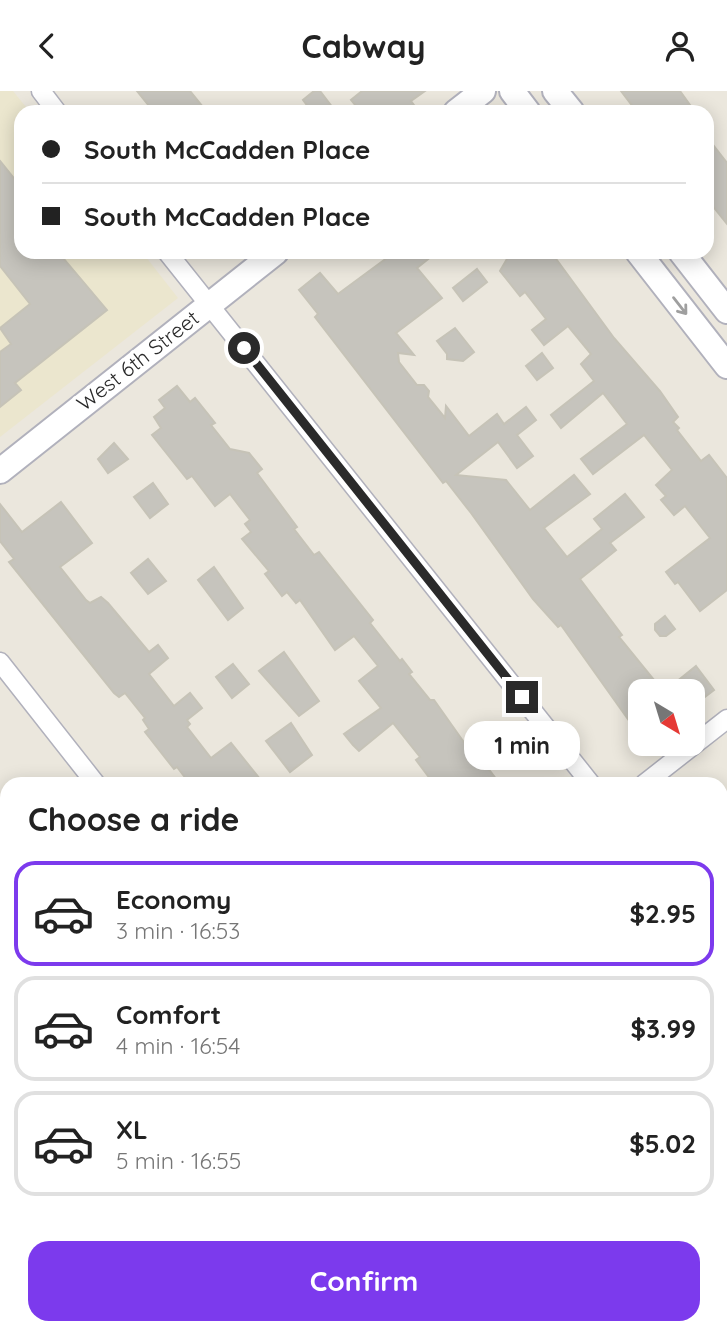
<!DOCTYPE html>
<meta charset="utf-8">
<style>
:root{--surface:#fff;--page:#f2f2f2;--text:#222;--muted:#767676;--line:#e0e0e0;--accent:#7c3aed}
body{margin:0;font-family:Quicksand,sans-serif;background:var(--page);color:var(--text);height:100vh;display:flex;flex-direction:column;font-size:26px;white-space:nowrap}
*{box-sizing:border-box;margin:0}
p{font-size:23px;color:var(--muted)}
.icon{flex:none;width:38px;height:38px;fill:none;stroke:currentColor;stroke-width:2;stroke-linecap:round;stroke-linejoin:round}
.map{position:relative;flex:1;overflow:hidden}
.panel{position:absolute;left:0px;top:686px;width:728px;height:558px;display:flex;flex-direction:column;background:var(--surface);border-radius:21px 21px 0 0;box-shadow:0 4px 18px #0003}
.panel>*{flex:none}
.hud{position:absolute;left:14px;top:14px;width:700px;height:154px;border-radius:21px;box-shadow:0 4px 18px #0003;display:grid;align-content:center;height:154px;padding:0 28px;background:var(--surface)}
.needle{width:46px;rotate:142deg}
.fabs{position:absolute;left:628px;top:588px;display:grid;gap:14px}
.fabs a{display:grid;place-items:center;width:77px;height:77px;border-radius:14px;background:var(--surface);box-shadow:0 4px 18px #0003;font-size:35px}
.end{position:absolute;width:32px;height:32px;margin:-16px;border:9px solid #2a2a2a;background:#fff;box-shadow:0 0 0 4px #fff}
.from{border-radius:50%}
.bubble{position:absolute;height:49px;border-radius:21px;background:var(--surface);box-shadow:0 4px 18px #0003;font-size:23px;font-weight:700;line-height:49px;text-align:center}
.hud b{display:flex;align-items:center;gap:24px;height:66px;font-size:26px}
.hud b+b{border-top:2px solid var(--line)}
.hud i{width:18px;height:18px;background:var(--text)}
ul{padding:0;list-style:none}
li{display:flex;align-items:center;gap:21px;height:105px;margin:0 14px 10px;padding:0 14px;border:4px solid var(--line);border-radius:21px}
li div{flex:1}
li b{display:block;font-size:26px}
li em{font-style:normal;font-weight:700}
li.current{border-color:var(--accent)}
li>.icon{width:63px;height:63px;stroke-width:1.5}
h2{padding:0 28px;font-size:32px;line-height:84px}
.primary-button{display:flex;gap:14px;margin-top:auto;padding:14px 28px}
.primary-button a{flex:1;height:80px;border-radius:21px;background:var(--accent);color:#fff;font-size:28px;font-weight:700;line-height:80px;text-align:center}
header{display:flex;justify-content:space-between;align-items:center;height:91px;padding:0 28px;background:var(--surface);font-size:32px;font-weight:700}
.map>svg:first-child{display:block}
</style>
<header><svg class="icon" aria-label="back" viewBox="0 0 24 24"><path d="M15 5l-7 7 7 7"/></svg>Cabway<svg class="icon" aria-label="person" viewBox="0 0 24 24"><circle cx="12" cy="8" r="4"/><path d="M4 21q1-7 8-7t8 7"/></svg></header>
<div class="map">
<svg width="727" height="1243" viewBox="0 0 727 1243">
<rect width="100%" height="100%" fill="#ebe7dd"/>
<polygon fill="#ebe6ce" points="0,0 13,0 30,21 21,21 21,161 142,161 178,207 0,346"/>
<g fill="#c6c4bd" stroke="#c6c3b7" stroke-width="2">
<polygon points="137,0 190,0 207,21 154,21"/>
<polygon points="314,0 320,0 336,21 312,21 303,9"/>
<polygon points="362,0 425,0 411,10 419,21 361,21 351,9"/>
<polygon points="621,0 680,0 695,21 637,21"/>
<polygon points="707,46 727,72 727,133 707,108"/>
<polygon points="0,70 21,96 21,161 58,161 107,219 15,292 21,299 0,316 0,261 11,253 0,237 30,213 0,175"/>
<polygon points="395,161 437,161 417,177 442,207 396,242 414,264 398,262 399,271 417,294 424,294 429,300 428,306 445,327 446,315 469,345 497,323 504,333 526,316 536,329 517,344 533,365 517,377 498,351 456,384 506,389 530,419 574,384 590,403 544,437 567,466 602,438 594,428 625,403 644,426 610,452 616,459 580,488 622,544 619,546 663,600 640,600 640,645 561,534 558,536 533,508 471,422 446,390 443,392 315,226 318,223 299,199 320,182 338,203"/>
<polygon points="511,161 551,161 614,247 660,300 678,326 673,331 679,337 677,339 701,370 709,364 727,387 727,499 700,520 678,491 675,493 666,481 710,447 685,415 674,424 661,409 666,405 656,394 672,379 644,344 593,383 581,368 627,333 603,302 561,337 551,324 594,290 581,273 591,263 568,235 544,254 532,239 546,228 525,201 520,205 500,180"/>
<polygon points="477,178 487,191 463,210 453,197"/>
<polygon points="455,237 474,261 463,270 447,268 447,263 437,250"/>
<polygon points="542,262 553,277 537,289 526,275"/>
<polygon points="177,295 190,311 195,307 215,332 211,334 230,358 249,362 262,378 257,382 297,436 294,438 314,464 319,461 373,529 370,532 400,570 402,568 412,581 409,583 430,609 434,609 468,657 471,655 500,693 434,693 416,669 420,666 393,632 359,660 353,654 344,643 381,617 359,590 378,575 354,545 335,559 300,509 296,512 287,501 282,505 265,483 269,480 242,448 251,441 245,433 250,429 230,403 215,415 192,385 187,388 152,344 161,337 154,326 165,317 159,309"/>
<polygon points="114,352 128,368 108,382 98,368"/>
<polygon points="153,392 168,413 150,427 134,406"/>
<polygon points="61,411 92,452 60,476 86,509 90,512 101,506 108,512 149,561 158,554 168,567 149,583 174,615 190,602 202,617 187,629 190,633 187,636 211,667 231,652 264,693 190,693 177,676 174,678 145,641 149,638 143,629 145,627 125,602 119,606 114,602 9,471 14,468 0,450 0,413 22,441"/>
<polygon points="148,468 166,490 148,503 131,482"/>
<polygon points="214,476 243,517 228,529 198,489"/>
<polygon points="665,525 675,538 666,545 660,545 655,539 655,533"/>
<polygon points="284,561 319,610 299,625 259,580"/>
<polygon points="233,573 249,593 232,607 216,586"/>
<polygon points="696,575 714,599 693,615 693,600 665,600"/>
<polygon points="291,632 312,664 290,681 266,650"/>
</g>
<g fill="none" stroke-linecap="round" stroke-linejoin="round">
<g stroke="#b1b1bc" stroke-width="21">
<g id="street">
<polyline points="41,0 57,21"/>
<polyline points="167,161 591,693"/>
<polyline points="0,571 96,693"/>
<polyline points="644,693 727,628"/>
<polyline points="721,859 727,867"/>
<polyline points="0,1190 7,1186"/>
<polyline points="519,1237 523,1243"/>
<polyline points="0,1238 4,1243"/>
</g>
</g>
<g stroke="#b1b1bc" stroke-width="28">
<g id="secondary">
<polyline points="512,0 528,21"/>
<polyline points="555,0 572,21"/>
<polyline points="456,21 483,0"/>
<polyline points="638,161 727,275"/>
<polyline points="681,161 727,220"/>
<polyline points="0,380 276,161"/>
</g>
</g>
<use href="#street" stroke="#fff" stroke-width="18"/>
<use href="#secondary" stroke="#fff" stroke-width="24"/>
</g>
<defs><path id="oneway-shaft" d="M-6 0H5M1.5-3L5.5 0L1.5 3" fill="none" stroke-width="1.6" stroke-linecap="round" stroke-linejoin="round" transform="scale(1.75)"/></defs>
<use stroke="#9f9f9f" href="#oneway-shaft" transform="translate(680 215) rotate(52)"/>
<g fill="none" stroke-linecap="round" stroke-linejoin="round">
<polyline stroke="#2a2a2a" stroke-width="9" points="244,257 522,606"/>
</g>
<g text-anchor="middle" stroke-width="7" stroke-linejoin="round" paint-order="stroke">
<g font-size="21" fill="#2a2a2a" stroke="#fff">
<text transform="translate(138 270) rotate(-38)" y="7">West 6th Street</text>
</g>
</g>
</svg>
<div class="fabs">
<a><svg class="needle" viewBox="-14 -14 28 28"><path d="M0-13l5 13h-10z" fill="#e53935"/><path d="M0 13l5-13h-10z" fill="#767676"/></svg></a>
</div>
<i class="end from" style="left:244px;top:257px"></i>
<i class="end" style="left:522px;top:606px"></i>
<div class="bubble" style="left:464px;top:630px;width:116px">1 min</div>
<div class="hud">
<b><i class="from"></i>South McCadden Place</b>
<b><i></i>South McCadden Place</b>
</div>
<section class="panel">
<h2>Choose a ride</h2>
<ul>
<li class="current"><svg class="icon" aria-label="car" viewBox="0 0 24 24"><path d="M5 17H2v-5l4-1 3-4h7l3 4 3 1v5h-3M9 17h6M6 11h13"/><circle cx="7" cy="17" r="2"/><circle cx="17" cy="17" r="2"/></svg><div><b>Economy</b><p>3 min · 16:53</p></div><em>$2.95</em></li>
<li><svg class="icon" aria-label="car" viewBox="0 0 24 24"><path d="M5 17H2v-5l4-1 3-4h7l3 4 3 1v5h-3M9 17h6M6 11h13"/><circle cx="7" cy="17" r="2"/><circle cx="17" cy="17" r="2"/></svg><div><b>Comfort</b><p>4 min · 16:54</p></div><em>$3.99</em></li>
<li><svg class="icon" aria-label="car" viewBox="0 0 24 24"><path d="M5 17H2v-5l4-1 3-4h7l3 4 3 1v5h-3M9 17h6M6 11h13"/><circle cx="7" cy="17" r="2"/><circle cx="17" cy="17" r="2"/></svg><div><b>XL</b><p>5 min · 16:55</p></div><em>$5.02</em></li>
</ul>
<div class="primary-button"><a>Confirm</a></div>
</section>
</div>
